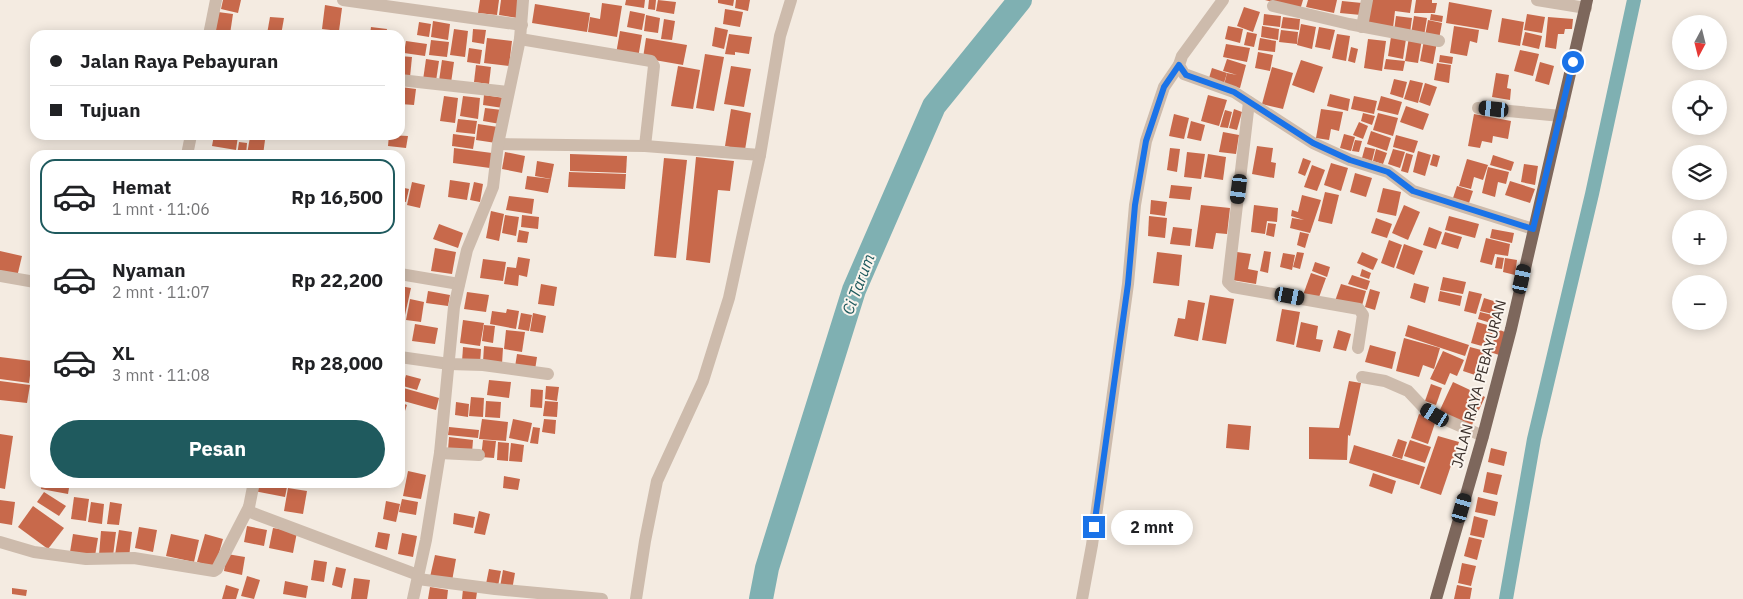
<!DOCTYPE html>
<html lang="id">
<meta charset="utf-8">
<style>
:root{--surface:#fff;--page:#f6f6f6;--text:#202124;--muted:#757577;--line:#e0e0e0;--accent:#1f5a5e}
body{margin:0;font-family:"IBM Plex Sans",sans-serif;background:var(--page);color:var(--text);height:100vh;display:flex;flex-direction:column;font-size:19px;white-space:nowrap}
*{box-sizing:border-box;margin:0}
p{font-size:16px;color:var(--muted)}
.icon{flex:none;width:28px;height:28px;fill:none;stroke:currentColor;stroke-width:2;stroke-linecap:round;stroke-linejoin:round}
.map{position:relative;flex:1;overflow:hidden}
.drawer{position:absolute;left:30px;top:150px;width:375px;height:338px;display:flex;flex-direction:column;background:var(--surface);border-radius:15px;box-shadow:0 2px 12px #0003}
.drawer>*{flex:none}
.top-card{position:absolute;left:30px;top:30px;width:375px;height:110px;border-radius:15px;box-shadow:0 2px 12px #0003;display:grid;align-content:center;height:110px;padding:0 20px;background:var(--surface)}
.needle{width:32px;rotate:187deg}
.tools{position:absolute;left:1672px;top:15px;display:grid;gap:10px}
.tools a{display:grid;place-items:center;width:55px;height:55px;border-radius:50%;background:var(--surface);box-shadow:0 2px 12px #0003;font-size:25px}
.end{position:absolute;width:22px;height:22px;margin:-11px;border:6px solid #1a73e8;background:#fff;box-shadow:0 0 0 2px #fff}
.from{border-radius:50%}
.bubble{position:absolute;height:35px;border-radius:18px;background:var(--surface);box-shadow:0 2px 12px #0003;font-size:16px;font-weight:700;line-height:35px;text-align:center}
.car{position:absolute;width:15px;height:30px;margin:-15px -8px;border-radius:6px;box-shadow:0 0 4px 1px #0007;background:linear-gradient(#222 24%,#8ab4d8 0 40%,#222 0 76%,#8ab4d8 0 86%,#222 0)}
.top-card b{display:flex;align-items:center;gap:18px;height:48px;font-size:19px}
.top-card b+b{border-top:1px solid var(--line)}
.top-card i{width:12px;height:12px;background:var(--text)}
ul{padding:9px 0 0;list-style:none}
li{display:flex;align-items:center;gap:15px;height:75px;margin:0 10px 8px;padding:0 10px;border:2px solid transparent;border-radius:15px}
li div{flex:1}
li b{display:block;font-size:19px}
li em{font-style:normal;font-weight:700}
li.active{border-color:var(--accent)}
li>.icon{width:45px;height:45px;stroke-width:1.5}
.button{display:flex;gap:10px;margin-top:auto;padding:10px 20px}
.button a{flex:1;height:58px;border-radius:30px;background:var(--accent);color:#fff;font-size:20px;font-weight:700;line-height:58px;text-align:center}
.map>svg:first-child{display:block}
</style>
<div class="map">
<svg width="1743" height="599" viewBox="0 0 1743 599">
<rect width="100%" height="100%" fill="#f4ebe1"/>
<g fill="none" stroke-linecap="round" stroke-linejoin="round">
<polyline stroke="#7fb0b2" stroke-width="14" points="1506,599 1534,439 1592,194 1634,0"/>
<polyline stroke="#7fb0b2" stroke-width="24" points="761,599 767,568 854,290 934,106 1020,0"/>
</g>
<g fill="#c8694b">
<polygon points="223,0 241,0 238,13 221,9"/>
<polygon points="480,0 499,0 497,15 478,13"/>
<polygon points="501,0 520,0 518,18 499,15"/>
<polygon points="626,0 645,0 644,8 625,5"/>
<polygon points="649,0 656,0 655,10 648,9"/>
<polygon points="658,0 676,2 674,14 656,11"/>
<polygon points="718,0 734,0 733,6 718,3"/>
<polygon points="736,0 750,0 748,11 735,8"/>
<polygon points="1265,0 1303,0 1300,10"/>
<polygon points="1308,0 1337,0 1334,13 1306,7"/>
<polygon points="1369,0 1412,0 1410,13 1395,11 1393,28 1365,22"/>
<polygon points="1416,0 1432,0 1432,3 1437,3 1435,13 1414,13"/>
<polygon points="1342,1 1362,3 1361,15 1340,13"/>
<polygon points="1449,2 1492,10 1488,30 1446,23"/>
<polygon points="602,3 622,6 617,37 588,32 590,17 600,19"/>
<polygon points="535,4 590,13 587,32 532,23"/>
<polygon points="325,5 342,8 339,31 322,29"/>
<polygon points="1244,7 1260,12 1253,32 1237,26"/>
<polygon points="725,9 743,12 740,27 723,24"/>
<polygon points="630,11 645,14 642,30 627,27"/>
<polygon points="218,12 233,14 230,34 215,32"/>
<polygon points="1264,14 1281,16 1280,27 1263,25"/>
<polygon points="1431,14 1443,16 1442,22 1430,20"/>
<polygon points="1527,14 1545,17 1542,33 1524,30"/>
<polygon points="646,15 660,18 658,33 644,31"/>
<polygon points="1396,16 1412,18 1410,33 1394,31"/>
<polygon points="1414,16 1427,18 1424,36 1411,34"/>
<polygon points="270,17 284,18 281,35 267,34"/>
<polygon points="1283,17 1300,19 1299,30 1281,28"/>
<polygon points="1548,17 1573,19 1572,29 1565,29 1564,34 1558,34 1556,49 1545,47"/>
<polygon points="1502,18 1524,22 1520,46 1498,42"/>
<polygon points="664,19 675,21 672,40 661,39"/>
<polygon points="1428,20 1442,23 1439,39 1425,36"/>
<polygon points="433,21 450,24 448,40 431,37"/>
<polygon points="419,22 431,24 429,37 417,35"/>
<polygon points="1301,24 1316,27 1312,49 1297,45"/>
<polygon points="1228,26 1243,29 1240,43 1225,39"/>
<polygon points="1262,26 1279,29 1278,40 1261,37"/>
<polygon points="1454,26 1479,30 1477,43 1470,41 1467,56 1450,53"/>
<polygon points="371,27 387,29 386,35 370,35"/>
<polygon points="715,27 728,30 724,49 712,46"/>
<polygon points="1319,27 1335,30 1330,50 1315,47"/>
<polygon points="454,29 468,31 465,57 450,55"/>
<polygon points="473,29 486,30 484,44 472,42"/>
<polygon points="1281,30 1298,32 1297,44 1279,42"/>
<polygon points="620,31 642,35 638,58 616,54"/>
<polygon points="1247,32 1257,34 1254,47 1244,45"/>
<polygon points="1525,32 1542,36 1539,49 1522,45"/>
<polygon points="729,34 752,37 749,54 735,52 735,55 725,54"/>
<polygon points="1337,34 1350,36 1346,61 1332,58"/>
<polygon points="1391,37 1406,39 1403,59 1388,56"/>
<polygon points="1409,37 1422,39 1418,63 1405,61"/>
<polygon points="487,38 512,41 509,66 484,63"/>
<polygon points="646,38 687,45 683,65 643,58"/>
<polygon points="1260,38 1276,41 1275,52 1258,50"/>
<polygon points="1368,39 1386,41 1382,71 1364,68"/>
<polygon points="431,40 449,42 447,57 429,55"/>
<polygon points="1424,40 1437,42 1433,64 1420,61"/>
<polygon points="406,41 427,44 425,56 404,53"/>
<polygon points="1226,44 1250,48 1247,62 1223,57"/>
<polygon points="1351,47 1358,49 1355,63 1348,61"/>
<polygon points="469,48 482,50 480,64 467,62"/>
<polygon points="1520,50 1539,54 1533,76 1514,71"/>
<polygon points="1258,52 1273,55 1270,71 1255,68"/>
<polygon points="705,54 724,57 714,111 696,108"/>
<polygon points="1440,55 1453,57 1452,64 1439,62"/>
<polygon points="400,56 412,57 410,77 400,76"/>
<polygon points="426,59 439,61 436,81 423,80"/>
<polygon points="1227,59 1246,65 1240,88 1224,85 1227,73 1237,75 1227,72 1228,70 1227,72 1223,71"/>
<polygon points="1386,59 1405,61 1403,71 1384,69"/>
<polygon points="442,60 454,62 451,83 439,81"/>
<polygon points="1301,60 1323,67 1314,93 1292,85"/>
<polygon points="1540,62 1554,66 1549,85 1535,81"/>
<polygon points="1437,63 1451,65 1449,83 1434,80"/>
<polygon points="476,65 491,67 489,84 474,82"/>
<polygon points="678,66 700,70 693,109 671,106"/>
<polygon points="731,66 751,69 744,107 724,104"/>
<polygon points="1272,67 1293,73 1283,109 1262,104"/>
<polygon points="1212,68 1227,73 1224,83 1209,78"/>
<polygon points="1496,73 1509,75 1507,88 1511,89 1510,100 1492,97"/>
<polygon points="1394,79 1407,82 1403,98 1390,94"/>
<polygon points="1410,80 1423,83 1418,103 1404,99"/>
<polygon points="1425,83 1437,87 1430,106 1419,102"/>
<polygon points="401,87 416,89 414,105 400,104"/>
<polygon points="1330,94 1350,99 1348,111 1327,106"/>
<polygon points="484,95 504,98 503,108 483,105"/>
<polygon points="1208,95 1227,100 1219,126 1201,121"/>
<polygon points="444,96 458,98 455,123 440,121"/>
<polygon points="463,96 480,98 478,119 460,116"/>
<polygon points="1354,96 1377,101 1374,114 1351,109"/>
<polygon points="1381,96 1402,102 1398,115 1377,110"/>
<polygon points="1406,106 1429,114 1423,130 1400,122"/>
<polygon points="485,108 502,110 500,124 483,121"/>
<polygon points="731,109 751,113 745,150 725,146"/>
<polygon points="1234,109 1242,112 1237,130 1229,128"/>
<polygon points="1321,109 1343,112 1339,131 1331,129 1329,140 1316,138"/>
<polygon points="1225,110 1232,112 1228,128 1220,127"/>
<polygon points="1363,113 1375,116 1372,125 1361,121"/>
<polygon points="1378,113 1398,118 1393,136 1373,130"/>
<polygon points="1174,114 1189,118 1184,139 1169,136"/>
<polygon points="1474,114 1511,121 1508,139 1493,136 1492,143 1482,141 1480,148 1468,146"/>
<polygon points="458,119 477,121 475,134 456,132"/>
<polygon points="1191,121 1205,125 1201,141 1187,138"/>
<polygon points="1359,122 1368,126 1363,139 1353,135"/>
<polygon points="478,124 498,127 496,143 476,140"/>
<polygon points="1371,131 1391,138 1387,151 1367,144"/>
<polygon points="1223,132 1239,135 1236,154 1219,152"/>
<polygon points="453,134 475,137 473,149 452,146"/>
<polygon points="1344,134 1355,137 1351,151 1340,148"/>
<polygon points="214,135 238,136 236,150 212,146"/>
<polygon points="389,135 408,136 406,148 388,146"/>
<polygon points="1396,135 1418,141 1414,153 1393,147"/>
<polygon points="250,137 265,140 263,155 247,154"/>
<polygon points="1355,140 1362,141 1359,152 1352,151"/>
<polygon points="239,142 247,143 246,155 237,155"/>
<polygon points="1257,146 1273,148 1271,162 1276,163 1274,178 1252,174"/>
<polygon points="1365,147 1375,149 1372,161 1362,158"/>
<polygon points="454,148 492,153 490,168 453,163"/>
<polygon points="1170,148 1180,149 1177,172 1167,170"/>
<polygon points="1376,149 1387,153 1383,164 1373,161"/>
<polygon points="1393,149 1405,152 1400,168 1388,164"/>
<polygon points="1418,151 1431,155 1425,176 1413,172"/>
<polygon points="505,152 525,156 522,173 502,169"/>
<polygon points="1187,152 1205,154 1201,179 1184,177"/>
<polygon points="1406,153 1413,155 1408,173 1401,171"/>
<polygon points="570,154 627,156 626,173 570,171"/>
<polygon points="1208,154 1226,157 1223,180 1204,177"/>
<polygon points="1433,154 1440,156 1437,167 1430,165"/>
<polygon points="1493,155 1514,162 1511,171 1490,165"/>
<polygon points="696,157 734,161 730,191 718,190 710,263 686,260"/>
<polygon points="664,158 687,160 676,258 654,256"/>
<polygon points="1303,158 1311,161 1305,176 1298,173"/>
<polygon points="1467,159 1488,165 1483,180 1474,177 1471,189 1459,186"/>
<polygon points="537,161 554,164 551,179 535,176"/>
<polygon points="1331,163 1348,168 1341,191 1324,185"/>
<polygon points="1524,164 1538,166 1535,185 1521,182"/>
<polygon points="1312,165 1325,170 1317,191 1304,187"/>
<polygon points="1488,167 1509,172 1506,184 1498,182 1495,197 1482,193"/>
<polygon points="569,172 626,174 625,189 568,187"/>
<polygon points="1355,173 1372,178 1366,197 1350,192"/>
<polygon points="527,176 551,179 548,193 525,189"/>
<polygon points="450,180 470,183 467,200 448,197"/>
<polygon points="1510,181 1535,189 1530,203 1505,195"/>
<polygon points="412,182 425,185 420,208 407,205"/>
<polygon points="474,182 483,184 480,202 470,200"/>
<polygon points="1171,185 1192,187 1190,200 1169,198"/>
<polygon points="1457,186 1473,191 1469,203 1453,198"/>
<polygon points="400,187 409,189 406,202 400,201"/>
<polygon points="1383,188 1401,192 1396,216 1377,212"/>
<polygon points="1325,192 1339,195 1332,224 1318,221"/>
<polygon points="1302,195 1321,200 1310,233 1290,228 1292,218 1304,220 1291,216 1292,210 1298,212"/>
<polygon points="509,196 534,199 532,214 506,210"/>
<polygon points="1151,200 1167,202 1165,216 1150,214"/>
<polygon points="1201,205 1230,208 1227,234 1216,233 1213,249 1195,247"/>
<polygon points="1254,205 1278,208 1277,222 1267,221 1265,234 1251,232"/>
<polygon points="1404,205 1420,212 1408,240 1392,233"/>
<polygon points="491,211 504,214 499,241 486,238"/>
<polygon points="505,215 519,217 516,236 502,233"/>
<polygon points="522,215 539,217 538,229 521,227"/>
<polygon points="1149,216 1167,218 1165,238 1148,236"/>
<polygon points="1449,216 1479,224 1475,238 1445,230"/>
<polygon points="1376,218 1392,224 1387,238 1371,233"/>
<polygon points="1268,223 1276,224 1274,237 1266,235"/>
<polygon points="439,224 463,233 458,248 433,239"/>
<polygon points="1173,227 1192,229 1190,246 1170,244"/>
<polygon points="1429,227 1442,232 1436,249 1423,245"/>
<polygon points="1492,229 1514,233 1512,243 1490,238"/>
<polygon points="519,230 529,232 527,243 517,242"/>
<polygon points="1300,232 1309,234 1305,248 1297,245"/>
<polygon points="1445,232 1462,237 1458,249 1441,244"/>
<polygon points="1486,238 1510,244 1508,256 1495,254 1492,265 1480,262"/>
<polygon points="1389,240 1402,245 1394,268 1381,263"/>
<polygon points="1404,244 1423,251 1414,275 1396,268"/>
<polygon points="435,248 456,252 452,274 431,271"/>
<polygon points="0,251 22,256 17,277 0,273"/>
<polygon points="1264,251 1271,252 1268,273 1260,271"/>
<polygon points="1157,252 1182,255 1179,286 1153,283"/>
<polygon points="1237,252 1251,254 1248,269 1258,271 1256,284 1232,280"/>
<polygon points="1297,252 1304,253 1300,269 1293,267"/>
<polygon points="1362,252 1378,259 1373,270 1357,263"/>
<polygon points="1283,253 1295,255 1292,270 1280,267"/>
<polygon points="518,257 530,259 527,277 519,275 518,286 504,284 507,267 516,268"/>
<polygon points="1497,257 1504,258 1502,269 1495,268"/>
<polygon points="1505,258 1517,260 1515,275 1503,272"/>
<polygon points="483,259 506,262 503,281 480,278"/>
<polygon points="1315,262 1330,267 1327,277 1312,271"/>
<polygon points="1362,269 1371,273 1369,279 1360,276"/>
<polygon points="1311,273 1326,278 1318,300 1303,295"/>
<polygon points="1352,275 1370,281 1367,290 1348,284"/>
<polygon points="1443,277 1466,282 1463,294 1440,290"/>
<polygon points="1414,283 1429,287 1425,303 1410,298"/>
<polygon points="541,284 557,287 554,306 538,304"/>
<polygon points="1341,284 1366,291 1361,309 1335,301"/>
<polygon points="400,286 411,288 405,315 400,314"/>
<polygon points="1370,289 1380,292 1375,310 1365,307"/>
<polygon points="428,291 450,295 448,306 426,303"/>
<polygon points="1440,291 1462,296 1460,306 1438,301"/>
<polygon points="1469,291 1482,294 1476,314 1464,311"/>
<polygon points="467,292 489,295 486,312 464,309"/>
<polygon points="1210,295 1234,299 1226,344 1202,340"/>
<polygon points="1484,298 1500,303 1497,315 1480,311"/>
<polygon points="410,299 424,302 421,322 406,320"/>
<polygon points="1188,300 1205,303 1198,341 1174,336 1178,318 1185,319"/>
<polygon points="507,309 519,311 516,329 490,324 492,311 506,313"/>
<polygon points="1282,309 1300,312 1294,345 1276,341"/>
<polygon points="1480,312 1496,316 1494,324 1478,319"/>
<polygon points="521,313 532,315 529,331 518,329"/>
<polygon points="533,313 546,316 543,333 530,331"/>
<polygon points="463,320 484,323 480,346 460,343"/>
<polygon points="1301,322 1318,326 1316,339 1323,340 1320,352 1296,347"/>
<polygon points="1477,322 1494,327 1489,348 1471,343"/>
<polygon points="415,324 438,328 435,344 412,341"/>
<polygon points="484,325 495,326 493,343 482,341"/>
<polygon points="1408,325 1469,345 1465,356 1405,336"/>
<polygon points="1497,329 1505,332 1499,355 1490,352"/>
<polygon points="506,330 525,332 522,352 504,349"/>
<polygon points="1338,330 1351,334 1346,351 1333,348"/>
<polygon points="1404,338 1440,348 1434,369 1423,365 1419,377 1396,371"/>
<polygon points="1370,345 1396,352 1392,369 1365,362"/>
<polygon points="484,346 503,348 502,364 483,362"/>
<polygon points="463,347 481,349 480,364 462,362"/>
<polygon points="1470,347 1485,351 1478,376 1463,371"/>
<polygon points="1443,351 1464,360 1457,376 1450,373 1445,385 1430,379"/>
<polygon points="517,354 537,357 535,370 515,367"/>
<polygon points="0,357 32,361 29,383 0,379"/>
<polygon points="406,375 421,379 417,390 403,386"/>
<polygon points="489,380 511,382 509,398 487,395"/>
<polygon points="0,381 30,385 27,403 0,400"/>
<polygon points="1349,381 1361,383 1350,436 1348,435 1347,460 1309,459 1309,427 1339,428"/>
<polygon points="1453,382 1485,397 1471,427 1439,412"/>
<polygon points="1431,384 1442,388 1436,405 1425,401"/>
<polygon points="546,386 559,387 557,401 545,399"/>
<polygon points="400,387 439,398 436,410 400,400"/>
<polygon points="531,389 543,390 542,408 530,407"/>
<polygon points="471,397 484,398 483,417 469,416"/>
<polygon points="486,401 501,402 500,418 485,417"/>
<polygon points="545,401 558,402 557,417 543,416"/>
<polygon points="400,402 407,405 400,426"/>
<polygon points="456,402 469,404 468,417 455,415"/>
<polygon points="1419,414 1436,420 1428,444 1411,438"/>
<polygon points="482,419 508,422 506,441 479,439"/>
<polygon points="513,419 532,423 528,442 509,438"/>
<polygon points="544,419 556,420 555,434 542,432"/>
<polygon points="1228,424 1251,426 1249,450 1226,448"/>
<polygon points="449,427 479,430 478,438 448,435"/>
<polygon points="533,427 540,428 538,444 530,443"/>
<polygon points="0,434 13,436 5,489 0,488"/>
<polygon points="1438,436 1459,442 1441,495 1420,488"/>
<polygon points="449,437 473,440 472,453 448,450"/>
<polygon points="1398,439 1407,442 1402,459 1392,456"/>
<polygon points="483,440 496,441 494,458 481,457"/>
<polygon points="1410,440 1431,447 1425,463 1404,456"/>
<polygon points="498,442 509,443 508,461 497,460"/>
<polygon points="511,443 524,445 522,462 509,461"/>
<polygon points="1354,445 1425,467 1419,485 1349,463"/>
<polygon points="1491,448 1507,452 1504,466 1488,462"/>
<polygon points="408,471 426,475 421,499 403,496"/>
<polygon points="1487,472 1502,475 1497,495 1483,492"/>
<polygon points="1373,473 1396,481 1392,494 1369,486"/>
<polygon points="504,476 520,479 518,490 503,488"/>
<polygon points="42,482 70,482 68,494 41,489"/>
<polygon points="256,482 288,482 285,497 254,491"/>
<polygon points="288,488 307,491 303,514 284,511"/>
<polygon points="44,492 66,506 59,516 37,502"/>
<polygon points="74,497 89,499 86,521 71,519"/>
<polygon points="1478,497 1498,502 1495,516 1475,512"/>
<polygon points="402,499 418,502 416,515 399,512"/>
<polygon points="0,500 15,502 12,525 0,523"/>
<polygon points="386,501 400,504 396,522 383,519"/>
<polygon points="91,502 104,504 102,524 88,522"/>
<polygon points="110,502 122,504 119,525 107,524"/>
<polygon points="33,506 64,528 48,549 18,527"/>
<polygon points="479,511 490,514 485,535 474,533"/>
<polygon points="454,513 475,517 473,528 453,524"/>
<polygon points="1474,516 1488,520 1484,538 1470,535"/>
<polygon points="247,526 267,530 264,546 244,542"/>
<polygon points="139,527 157,530 153,552 135,548"/>
<polygon points="273,528 297,532 293,553 269,548"/>
<polygon points="119,530 132,532 129,557 115,555"/>
<polygon points="101,531 116,532 113,556 99,555"/>
<polygon points="378,532 390,534 387,550 375,547"/>
<polygon points="402,533 417,536 413,557 398,554"/>
<polygon points="73,534 98,538 95,556 70,552"/>
<polygon points="171,534 199,540 194,562 166,556"/>
<polygon points="205,534 223,539 215,567 197,562"/>
<polygon points="1469,537 1482,540 1477,560 1464,556"/>
<polygon points="227,554 245,557 242,575 224,571"/>
<polygon points="435,555 456,559 452,581 430,577"/>
<polygon points="314,560 327,562 324,582 311,580"/>
<polygon points="1462,563 1476,566 1471,586 1458,583"/>
<polygon points="336,567 346,569 342,588 332,585"/>
<polygon points="489,569 501,571 498,586 486,584"/>
<polygon points="503,570 515,573 512,590 500,587"/>
<polygon points="247,576 260,580 254,599 241,596"/>
<polygon points="354,578 370,580 367,599 351,599"/>
<polygon points="285,581 308,586 306,598 283,594"/>
<polygon points="226,585 239,589 236,599 222,599"/>
<polygon points="1457,585 1472,588 1470,599 1454,599"/>
<polygon points="430,587 448,590 447,599 428,599"/>
<polygon points="12,588 27,590 26,596 12,594"/>
<polygon points="463,589 477,592 476,599 462,599"/>
</g>
<g fill="none" stroke-linecap="round" stroke-linejoin="round">
<g stroke="#cdbbac" stroke-width="12">
<polyline points="343,0 522,25"/>
<polyline points="1223,0 1182,56 1179,65 1184,74 1234,92 1313,143 1350,160 1388,172 1413,191 1533,229"/>
<polyline points="1537,0 1586,8"/>
<polyline points="1273,6 1349,24 1439,41"/>
<polyline points="1362,27 1367,0"/>
<polyline points="209,35 216,0"/>
<polyline points="520,39 651,61 654,66 645,146"/>
<polyline points="400,80 508,92"/>
<polyline points="1249,102 1228,282 1233,287 1359,309 1363,315 1358,348"/>
<polyline points="1478,108 1561,116"/>
<polyline points="498,144 645,146 760,155"/>
<polyline points="187,155 191,135"/>
<polyline points="400,274 459,284"/>
<polyline points="0,276 35,282"/>
<polyline points="400,357 449,364 483,365 548,374"/>
<polyline points="1362,377 1385,381 1408,391 1425,409 1435,415 1483,436"/>
<polyline points="440,453 479,455"/>
<polyline points="254,482 249,507 250,512 418,575"/>
<polyline points="0,542 34,552 86,559 134,558 214,571 217,569 249,507"/>
<polyline points="418,579 495,589 602,599"/>
<polyline points="413,599 426,540 440,453 454,307 467,250 493,187 498,144 520,39 523,0"/>
<polyline points="636,599 645,541 657,481 703,381 729,298 760,155 780,36 791,0"/>
<polyline points="1082,599 1092,545 1128,284 1135,205 1146,141 1164,87 1179,65"/>
</g>
<polyline stroke="#7d675c" stroke-width="12" points="1436,599 1483,436 1511,329 1587,0"/>
</g>
<g fill="none" stroke-linecap="round" stroke-linejoin="round">
<polyline stroke="#1a73e8" stroke-width="6" points="1094,527 1128,284 1135,205 1146,141 1164,87 1179,65 1186,75 1234,92 1313,143 1350,160 1388,172 1413,191 1533,229 1573,62"/>
</g>
<g text-anchor="middle" stroke-width="4" stroke-linejoin="round" paint-order="stroke">
<g font-size="15" fill="#3b302b" stroke="#fbf5ee">
<text transform="translate(1479 384) rotate(-75)" y="5">JALAN RAYA PEBAYURAN</text>
</g>
<g font-size="16" font-style="italic" fill="#1f5a5e" stroke="#fbf5ee">
<text transform="translate(858 284) rotate(-69)" y="6">Ci Tarum</text>
</g>
</g>
</svg>
<div class="tools">
<a><svg class="needle" viewBox="-14 -14 28 28"><path d="M0-13l5 13h-10z" fill="#e53935"/><path d="M0 13l5-13h-10z" fill="#757577"/></svg></a>
<a><svg class="icon" aria-label="locate" viewBox="0 0 24 24"><circle cx="12" cy="12" r="6"/><path d="M12 2v4M12 18v4M2 12h4M18 12h4"/></svg></a>
<a><svg class="icon" aria-label="layers" viewBox="0 0 24 24"><path d="M12 4l9 5-9 5-9-5zM3 14l9 5 9-5"/></svg></a>
<a>+</a>
<a>−</a>
</div>
<i class="end from" style="left:1573px;top:62px"></i>
<i class="end" style="left:1094px;top:527px"></i>
<div class="bubble" style="left:1111px;top:510px;width:82px">2 mnt</div>
<i class="car" style="left:1494px;top:109px;rotate:276deg"></i>
<i class="car" style="left:1239px;top:189px;rotate:187deg"></i>
<i class="car" style="left:1522px;top:279px;rotate:12deg"></i>
<i class="car" style="left:1290px;top:296px;rotate:101deg"></i>
<i class="car" style="left:1435px;top:415px;rotate:301deg"></i>
<i class="car" style="left:1462px;top:508px;rotate:16deg"></i>
<div class="top-card">
<b><i class="from"></i>Jalan Raya Pebayuran</b>
<b><i></i>Tujuan</b>
</div>
<section class="drawer">
<ul>
<li class="active"><svg class="icon" aria-label="car" viewBox="0 0 24 24"><path d="M5 17H2v-5l4-1 3-4h7l3 4 3 1v5h-3M9 17h6M6 11h13"/><circle cx="7" cy="17" r="2"/><circle cx="17" cy="17" r="2"/></svg><div><b>Hemat</b><p>1 mnt · 11:06</p></div><em>Rp 16,500</em></li>
<li><svg class="icon" aria-label="car" viewBox="0 0 24 24"><path d="M5 17H2v-5l4-1 3-4h7l3 4 3 1v5h-3M9 17h6M6 11h13"/><circle cx="7" cy="17" r="2"/><circle cx="17" cy="17" r="2"/></svg><div><b>Nyaman</b><p>2 mnt · 11:07</p></div><em>Rp 22,200</em></li>
<li><svg class="icon" aria-label="car" viewBox="0 0 24 24"><path d="M5 17H2v-5l4-1 3-4h7l3 4 3 1v5h-3M9 17h6M6 11h13"/><circle cx="7" cy="17" r="2"/><circle cx="17" cy="17" r="2"/></svg><div><b>XL</b><p>3 mnt · 11:08</p></div><em>Rp 28,000</em></li>
</ul>
<div class="button"><a>Pesan</a></div>
</section>
</div>
